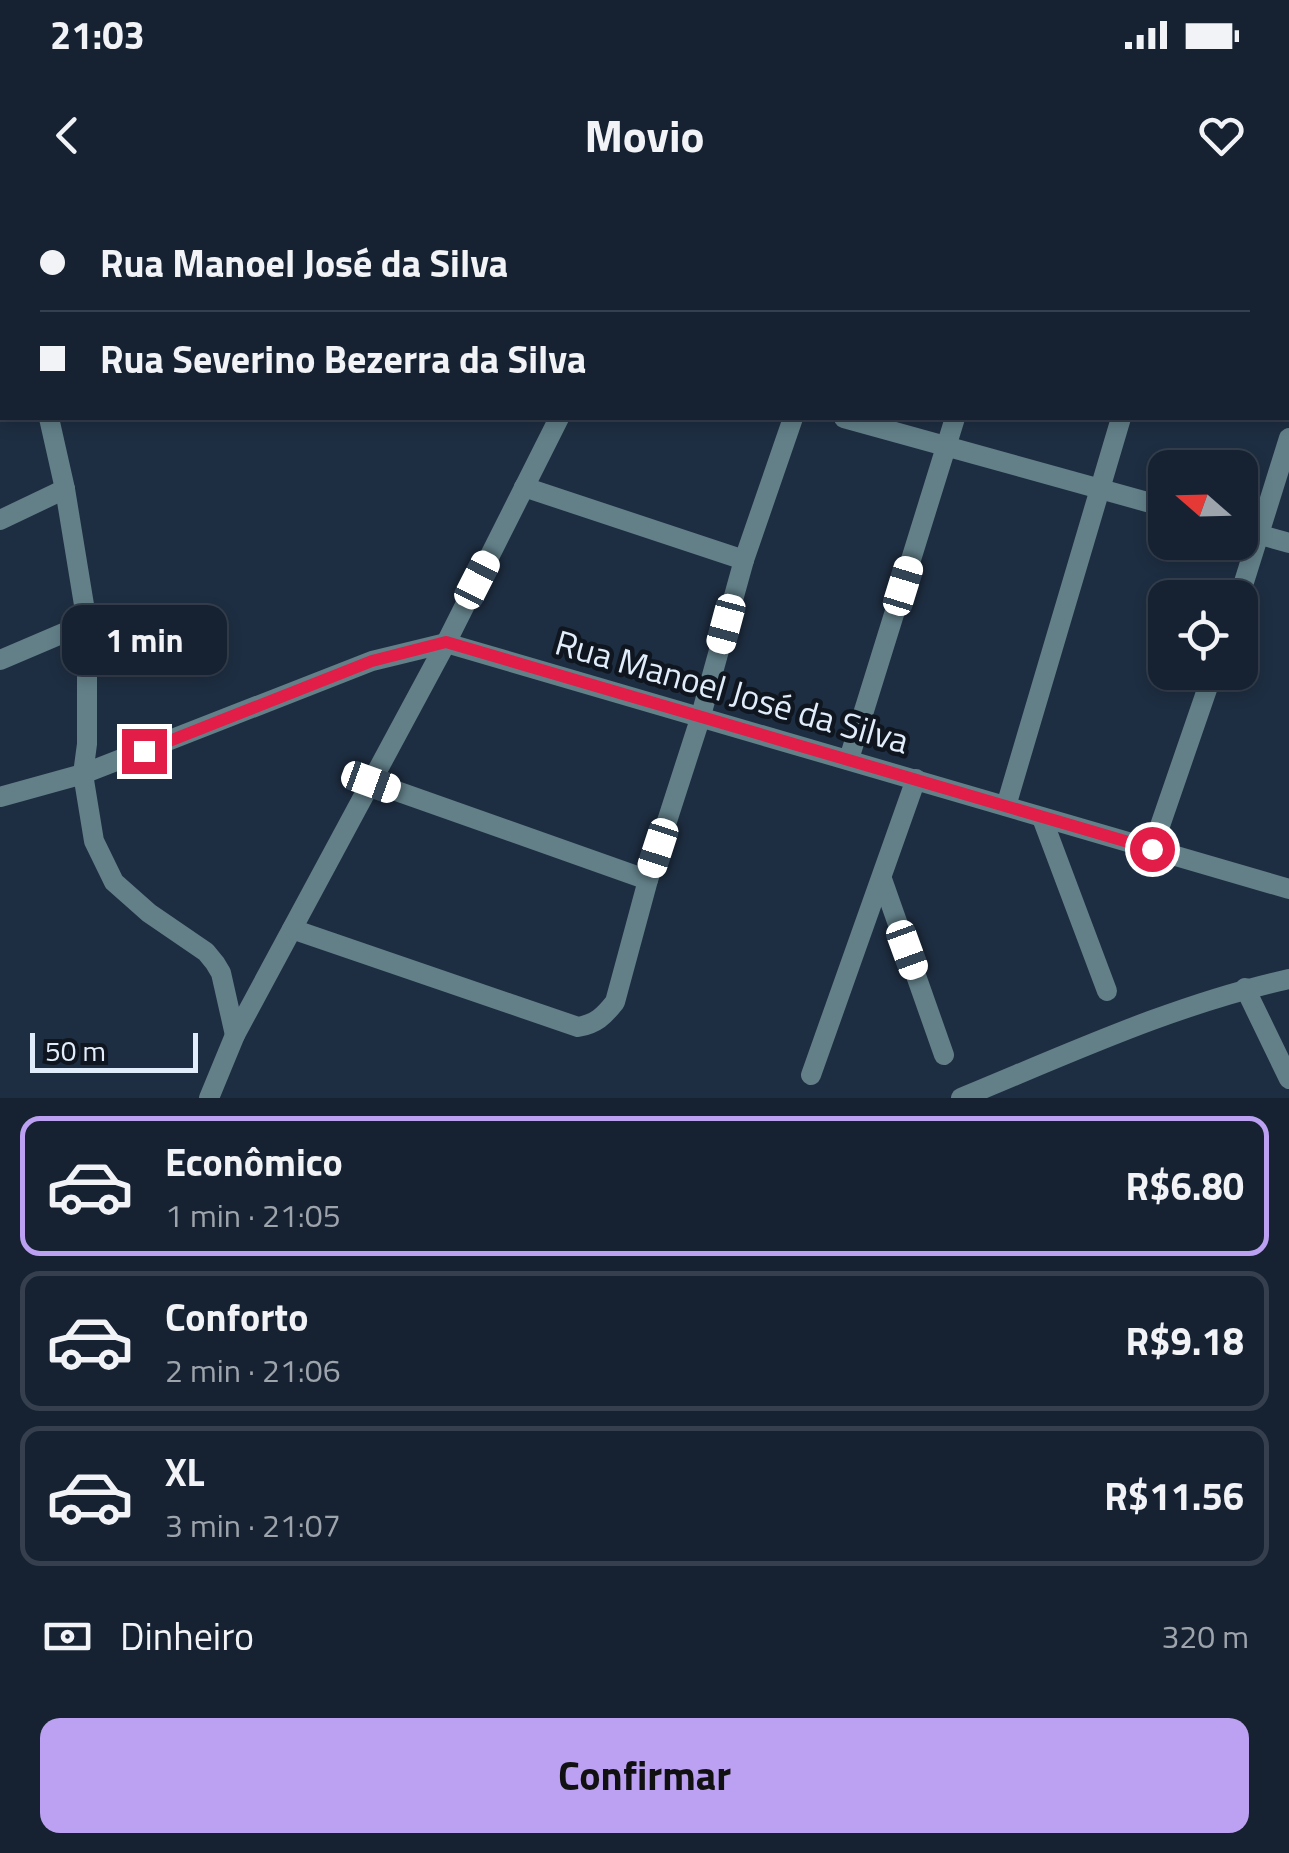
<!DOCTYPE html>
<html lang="pt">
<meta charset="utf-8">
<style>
:root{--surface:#162232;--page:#232f3e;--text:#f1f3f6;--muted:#9ea4ac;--line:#353f4d;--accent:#bca0f2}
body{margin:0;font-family:"Titillium Web",sans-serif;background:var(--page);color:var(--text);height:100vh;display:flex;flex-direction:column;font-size:38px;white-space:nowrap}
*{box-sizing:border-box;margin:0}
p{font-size:32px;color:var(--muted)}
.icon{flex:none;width:55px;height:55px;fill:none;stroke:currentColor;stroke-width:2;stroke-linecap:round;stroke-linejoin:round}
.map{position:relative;height:898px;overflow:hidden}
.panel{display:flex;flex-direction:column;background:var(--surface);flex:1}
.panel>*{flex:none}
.banner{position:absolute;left:0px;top:0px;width:1290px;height:220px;box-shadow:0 5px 15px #0003,0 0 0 2px var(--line);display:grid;align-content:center;height:220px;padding:0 40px;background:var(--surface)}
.needle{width:65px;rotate:290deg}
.tools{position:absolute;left:1148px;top:250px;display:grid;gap:20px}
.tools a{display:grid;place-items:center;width:110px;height:110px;border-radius:20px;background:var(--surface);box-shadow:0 5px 15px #0003,0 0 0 2px var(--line);font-size:50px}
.scale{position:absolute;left:30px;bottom:25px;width:168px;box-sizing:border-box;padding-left:10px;border:5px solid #e2edfb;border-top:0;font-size:28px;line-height:35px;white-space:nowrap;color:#e2edfb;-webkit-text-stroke:8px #0f161f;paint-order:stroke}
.end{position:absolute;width:45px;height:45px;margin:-22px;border:12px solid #e11d48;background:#fff;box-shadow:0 0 0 5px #fff}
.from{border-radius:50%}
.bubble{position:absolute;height:70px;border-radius:20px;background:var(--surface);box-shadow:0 5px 15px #0003,0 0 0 2px var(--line);font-size:32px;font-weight:700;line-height:70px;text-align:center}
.car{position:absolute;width:30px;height:60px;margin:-30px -15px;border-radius:12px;box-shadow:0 0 8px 2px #0007;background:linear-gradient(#fff 24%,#345 0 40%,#fff 0 76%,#345 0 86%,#fff 0)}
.banner b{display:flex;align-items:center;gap:35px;height:95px;font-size:38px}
.banner b+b{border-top:2px solid var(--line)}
.banner i{width:25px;height:25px;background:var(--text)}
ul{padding:18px 0 0;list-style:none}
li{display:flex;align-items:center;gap:30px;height:140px;margin:0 20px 15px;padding:0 20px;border:5px solid var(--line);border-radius:20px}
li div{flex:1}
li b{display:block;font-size:38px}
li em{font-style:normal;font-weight:700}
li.selected{border-color:var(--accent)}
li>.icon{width:90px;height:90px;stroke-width:1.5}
.pay{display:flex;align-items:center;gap:25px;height:110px;padding:0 40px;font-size:38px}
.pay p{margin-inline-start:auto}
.cta{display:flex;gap:20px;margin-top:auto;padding:20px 40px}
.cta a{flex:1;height:115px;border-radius:20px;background:var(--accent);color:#111;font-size:40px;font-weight:700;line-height:115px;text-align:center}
.status{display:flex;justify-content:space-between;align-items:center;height:70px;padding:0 50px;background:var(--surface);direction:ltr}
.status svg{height:28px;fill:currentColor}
header{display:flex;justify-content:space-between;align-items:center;height:130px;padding:0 40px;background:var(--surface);font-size:45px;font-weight:700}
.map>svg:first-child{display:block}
</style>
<div class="status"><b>21:03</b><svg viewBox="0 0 49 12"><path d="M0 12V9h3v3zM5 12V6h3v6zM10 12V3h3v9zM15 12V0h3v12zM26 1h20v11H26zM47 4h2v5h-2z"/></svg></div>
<header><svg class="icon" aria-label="back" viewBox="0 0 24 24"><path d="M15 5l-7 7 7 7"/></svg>Movio<svg class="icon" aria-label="heart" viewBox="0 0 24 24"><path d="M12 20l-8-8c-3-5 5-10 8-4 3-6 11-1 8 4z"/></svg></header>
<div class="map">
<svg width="1289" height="898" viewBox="0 0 1289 898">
<rect width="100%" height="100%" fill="#1e2e42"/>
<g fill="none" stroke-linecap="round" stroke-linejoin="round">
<g stroke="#638089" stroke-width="20">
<polyline points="34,0 35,2"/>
<polyline points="679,0 680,2"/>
<polyline points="133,2 134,0"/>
<polyline points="859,2 860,0"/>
<polyline points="1022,2 1022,0"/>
<polyline points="1185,2 1186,0"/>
<polyline points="0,42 2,41"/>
<polyline points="0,176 2,175"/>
<polyline points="49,218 65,289 87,423 87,544 83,574 94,641 114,682 149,713 206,752 215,763 221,773 235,835"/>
<polyline points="844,218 1165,307"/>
<polyline points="524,287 744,360"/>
<polyline points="0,320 65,289"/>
<polyline points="1240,329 1289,343"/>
<polyline points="1239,398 1289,238"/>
<polyline points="0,460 87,423"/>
<polyline points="849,559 955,218"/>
<polyline points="371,582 648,680"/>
<polyline points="0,597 83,574 372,461 446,443 1289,689"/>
<polyline points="1006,606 1121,218"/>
<polyline points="1042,618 1107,791"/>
<polyline points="1152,649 1213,472"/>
<polyline points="882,679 944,855"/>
<path d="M292 729 578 827C596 824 604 816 615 802L648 680 700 519 744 360 793 218"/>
<polyline points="1245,788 1289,879"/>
<polyline points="811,875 916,579"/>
<polyline points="209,898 235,835 446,443 559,218"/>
<path d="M961 898C1068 854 1175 804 1289 779"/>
</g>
</g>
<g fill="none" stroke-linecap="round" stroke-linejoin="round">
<polyline stroke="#e11d48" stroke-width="12" points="144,551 372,461 446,442 1152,649"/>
</g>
<g text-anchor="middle" stroke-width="9" stroke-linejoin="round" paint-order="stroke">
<g font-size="35" fill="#e2edfb" stroke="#0f161f">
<text transform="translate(732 492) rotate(16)" y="12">Rua Manoel José da Silva</text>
</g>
</g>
</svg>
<div class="tools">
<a><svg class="needle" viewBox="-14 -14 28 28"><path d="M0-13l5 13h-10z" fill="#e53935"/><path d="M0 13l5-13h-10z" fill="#9ea4ac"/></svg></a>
<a><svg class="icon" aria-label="locate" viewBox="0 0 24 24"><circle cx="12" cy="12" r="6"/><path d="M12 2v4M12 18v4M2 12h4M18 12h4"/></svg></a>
</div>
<div class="scale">50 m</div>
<i class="end from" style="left:1152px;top:649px"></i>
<i class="end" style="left:144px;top:551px"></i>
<div class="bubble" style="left:62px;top:405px;width:165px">1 min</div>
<i class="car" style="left:477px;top:380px;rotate:27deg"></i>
<i class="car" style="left:903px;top:386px;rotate:17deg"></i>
<i class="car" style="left:726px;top:424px;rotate:195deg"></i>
<i class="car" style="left:371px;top:582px;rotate:110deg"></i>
<i class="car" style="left:658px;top:648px;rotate:198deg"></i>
<i class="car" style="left:907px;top:750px;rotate:160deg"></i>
<div class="banner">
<b><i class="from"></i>Rua Manoel José da Silva</b>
<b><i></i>Rua Severino Bezerra da Silva</b>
</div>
</div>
<section class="panel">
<ul>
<li class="selected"><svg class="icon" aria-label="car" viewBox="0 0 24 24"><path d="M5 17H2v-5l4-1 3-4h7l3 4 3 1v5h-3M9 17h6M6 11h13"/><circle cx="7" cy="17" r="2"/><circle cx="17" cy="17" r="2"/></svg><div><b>Econômico</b><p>1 min · 21:05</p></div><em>R$6.80</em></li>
<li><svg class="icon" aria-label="car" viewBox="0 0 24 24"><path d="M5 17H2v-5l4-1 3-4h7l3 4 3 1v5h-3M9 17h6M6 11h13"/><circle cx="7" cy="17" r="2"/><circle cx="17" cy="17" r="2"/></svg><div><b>Conforto</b><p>2 min · 21:06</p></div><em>R$9.18</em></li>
<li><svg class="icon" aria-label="car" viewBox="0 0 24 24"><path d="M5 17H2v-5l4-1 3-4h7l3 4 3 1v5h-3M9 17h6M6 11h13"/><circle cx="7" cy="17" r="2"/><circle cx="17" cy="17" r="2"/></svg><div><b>XL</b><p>3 min · 21:07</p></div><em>R$11.56</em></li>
</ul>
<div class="pay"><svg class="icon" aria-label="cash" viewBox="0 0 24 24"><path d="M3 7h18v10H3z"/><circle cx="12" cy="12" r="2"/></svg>Dinheiro<p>320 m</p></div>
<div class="cta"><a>Confirmar</a></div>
</section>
